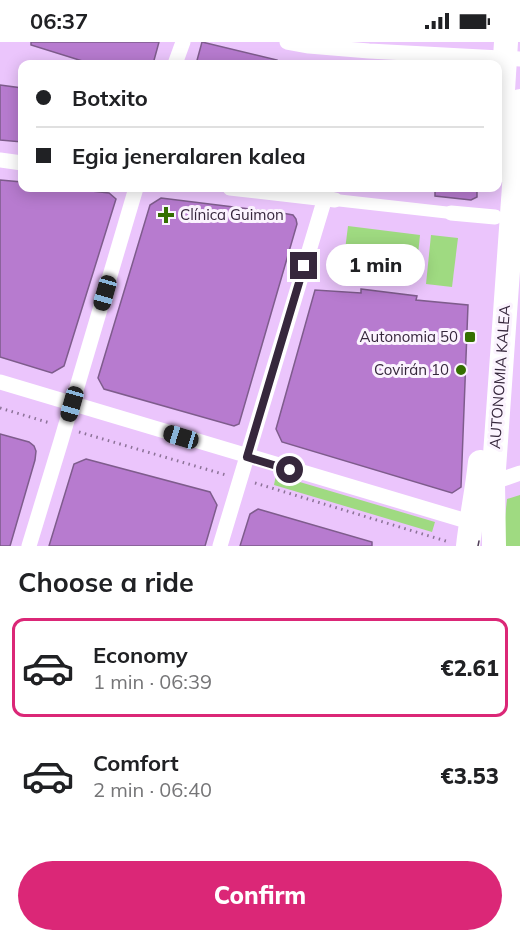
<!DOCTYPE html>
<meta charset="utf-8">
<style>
:root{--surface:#fff;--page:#f2f2f2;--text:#202124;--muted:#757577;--line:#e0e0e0;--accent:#db2777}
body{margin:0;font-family:Mulish,sans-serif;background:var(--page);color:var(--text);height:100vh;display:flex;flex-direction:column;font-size:22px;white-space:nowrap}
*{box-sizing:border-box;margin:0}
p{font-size:20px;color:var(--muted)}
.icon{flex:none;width:33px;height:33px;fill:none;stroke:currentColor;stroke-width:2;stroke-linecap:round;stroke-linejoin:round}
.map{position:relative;height:504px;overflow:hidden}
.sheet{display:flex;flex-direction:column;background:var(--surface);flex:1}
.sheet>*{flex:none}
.banner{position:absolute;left:18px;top:18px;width:484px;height:132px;border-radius:12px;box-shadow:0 3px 15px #0003;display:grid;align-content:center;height:132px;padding:0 18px;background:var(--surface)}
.end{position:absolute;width:27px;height:27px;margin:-14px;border:8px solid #36273c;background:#fff;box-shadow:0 0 0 3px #fff}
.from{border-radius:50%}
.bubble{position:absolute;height:42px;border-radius:21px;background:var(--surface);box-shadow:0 3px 15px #0003;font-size:20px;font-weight:800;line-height:42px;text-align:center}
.car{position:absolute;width:18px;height:36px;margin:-18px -9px;border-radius:8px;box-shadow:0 0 4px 2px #0007;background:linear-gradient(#222 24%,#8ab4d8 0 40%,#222 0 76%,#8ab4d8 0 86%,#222 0)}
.banner b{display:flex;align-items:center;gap:21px;height:57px;font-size:22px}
.banner b+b{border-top:2px solid var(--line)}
.banner i{width:15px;height:15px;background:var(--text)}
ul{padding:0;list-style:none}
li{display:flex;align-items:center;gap:18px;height:99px;margin:0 12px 9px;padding:0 6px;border:3px solid transparent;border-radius:12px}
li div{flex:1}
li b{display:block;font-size:22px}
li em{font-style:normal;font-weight:800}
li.current{border-color:var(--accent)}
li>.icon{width:54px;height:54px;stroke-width:1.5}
h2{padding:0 18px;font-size:27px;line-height:72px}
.cta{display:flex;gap:12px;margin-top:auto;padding:12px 18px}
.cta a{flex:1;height:69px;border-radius:36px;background:var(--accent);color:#fff;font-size:24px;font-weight:800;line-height:69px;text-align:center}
.status{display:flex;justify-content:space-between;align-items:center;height:42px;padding:0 30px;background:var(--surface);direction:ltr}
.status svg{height:16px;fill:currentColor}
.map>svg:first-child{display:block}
</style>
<div class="status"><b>06:37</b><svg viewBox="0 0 49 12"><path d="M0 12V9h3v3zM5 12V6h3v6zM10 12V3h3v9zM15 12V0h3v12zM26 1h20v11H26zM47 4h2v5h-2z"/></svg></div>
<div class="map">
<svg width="520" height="504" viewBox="0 0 520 504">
<rect width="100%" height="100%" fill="#ebc5fc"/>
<g fill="#9fda81">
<polygon points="348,184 420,193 416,232 343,224"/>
<polygon points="431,193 458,196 452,245 426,242"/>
<polygon points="276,433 435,480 432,490 274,443"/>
<polygon points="520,453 520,504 502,504 507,457"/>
</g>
<g fill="#b77bcf" stroke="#7e5c8c" stroke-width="1.5">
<polygon points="31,0 159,0 153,22 92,22 31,3"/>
<polygon points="202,0 277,18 276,22 196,22"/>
<polygon points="0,43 22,46 22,100 0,98"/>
<polygon points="0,138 22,140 22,146 64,146 109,151 116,157 64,324 52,331 0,315"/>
<polygon points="435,146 477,146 477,155 471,158 435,154"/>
<polygon points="161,156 282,171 293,173 296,177 297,182 239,382 234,384 104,347 98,336 150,163"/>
<polygon points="361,247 417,254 416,258 468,263 461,445 452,451 282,400 276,387 315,248 361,251"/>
<polygon points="0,392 29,400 34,404 36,409 35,418 10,504 0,504"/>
<polygon points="86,417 210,450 217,463 205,504 49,504 74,422"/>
<polygon points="258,467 372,500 372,504 240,504 250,472"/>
</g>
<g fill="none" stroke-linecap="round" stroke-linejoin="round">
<g stroke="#8c7297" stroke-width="3" stroke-dasharray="1.5 4.5" stroke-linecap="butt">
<polyline points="0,366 50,381"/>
<polyline points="79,390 226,433"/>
<polyline points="255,441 449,500"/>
</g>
<polyline stroke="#fff" stroke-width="12" points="335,158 451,171"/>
<g stroke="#fff" stroke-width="15">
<polyline points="287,0 309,4 369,9 520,17"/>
<polyline points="175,22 183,0"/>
<polyline points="0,118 22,121"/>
<polyline points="230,146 335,158"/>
<polyline points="451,171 495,175"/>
<polyline points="0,340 470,480"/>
<polyline points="486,443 520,431"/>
<polyline points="29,504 61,399 136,146"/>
<polyline points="220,504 328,146"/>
</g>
<g stroke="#fff" stroke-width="24">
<polyline points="498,129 506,0"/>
<path d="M468 504C471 476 477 449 480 420"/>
<polyline points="494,504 493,441 520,59"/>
</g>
<polyline stroke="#4f3d57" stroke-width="1.5" points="478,504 479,499"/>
</g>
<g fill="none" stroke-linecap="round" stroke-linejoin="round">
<polyline stroke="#36273c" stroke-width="8" points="290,428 247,415 304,224"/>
</g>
<g fill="#346f00" stroke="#fbf3fe" stroke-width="2">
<path d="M163 164h6v6h6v6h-6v6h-6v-6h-6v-6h6z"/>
<rect x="464" y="289" width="12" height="12" rx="3"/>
<circle cx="461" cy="328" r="6"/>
</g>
<g text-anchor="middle" stroke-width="6" stroke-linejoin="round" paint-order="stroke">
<g font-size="15" fill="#36273c" stroke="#fbf3fe" text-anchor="end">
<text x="180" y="178" text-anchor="start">Clínica Guimon</text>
<text x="458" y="300">Autonomia 50</text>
<text x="449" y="333">Covirán 10</text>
</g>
<g font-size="15" fill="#36273c" stroke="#fbf3fe">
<text transform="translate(500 335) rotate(-86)" y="5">AUTONOMIA KALEA</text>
</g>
</g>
</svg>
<i class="end from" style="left:290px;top:428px"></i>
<i class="end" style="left:304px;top:224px"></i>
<div class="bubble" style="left:326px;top:202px;width:99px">1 min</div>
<i class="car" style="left:105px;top:251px;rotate:196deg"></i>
<i class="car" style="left:72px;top:362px;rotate:196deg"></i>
<i class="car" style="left:181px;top:395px;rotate:287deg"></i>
<div class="banner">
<b><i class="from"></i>Botxito</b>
<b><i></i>Egia jeneralaren kalea</b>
</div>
</div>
<section class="sheet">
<h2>Choose a ride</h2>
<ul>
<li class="current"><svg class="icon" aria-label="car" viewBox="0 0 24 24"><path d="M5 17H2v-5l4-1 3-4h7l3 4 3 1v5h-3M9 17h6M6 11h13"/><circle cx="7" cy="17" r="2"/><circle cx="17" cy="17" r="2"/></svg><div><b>Economy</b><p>1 min · 06:39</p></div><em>€2.61</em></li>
<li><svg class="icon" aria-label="car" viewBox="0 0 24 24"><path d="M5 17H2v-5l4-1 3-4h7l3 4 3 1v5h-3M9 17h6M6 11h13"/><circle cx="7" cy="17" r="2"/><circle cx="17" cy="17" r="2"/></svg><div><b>Comfort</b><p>2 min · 06:40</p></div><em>€3.53</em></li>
</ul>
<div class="cta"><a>Confirm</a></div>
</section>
